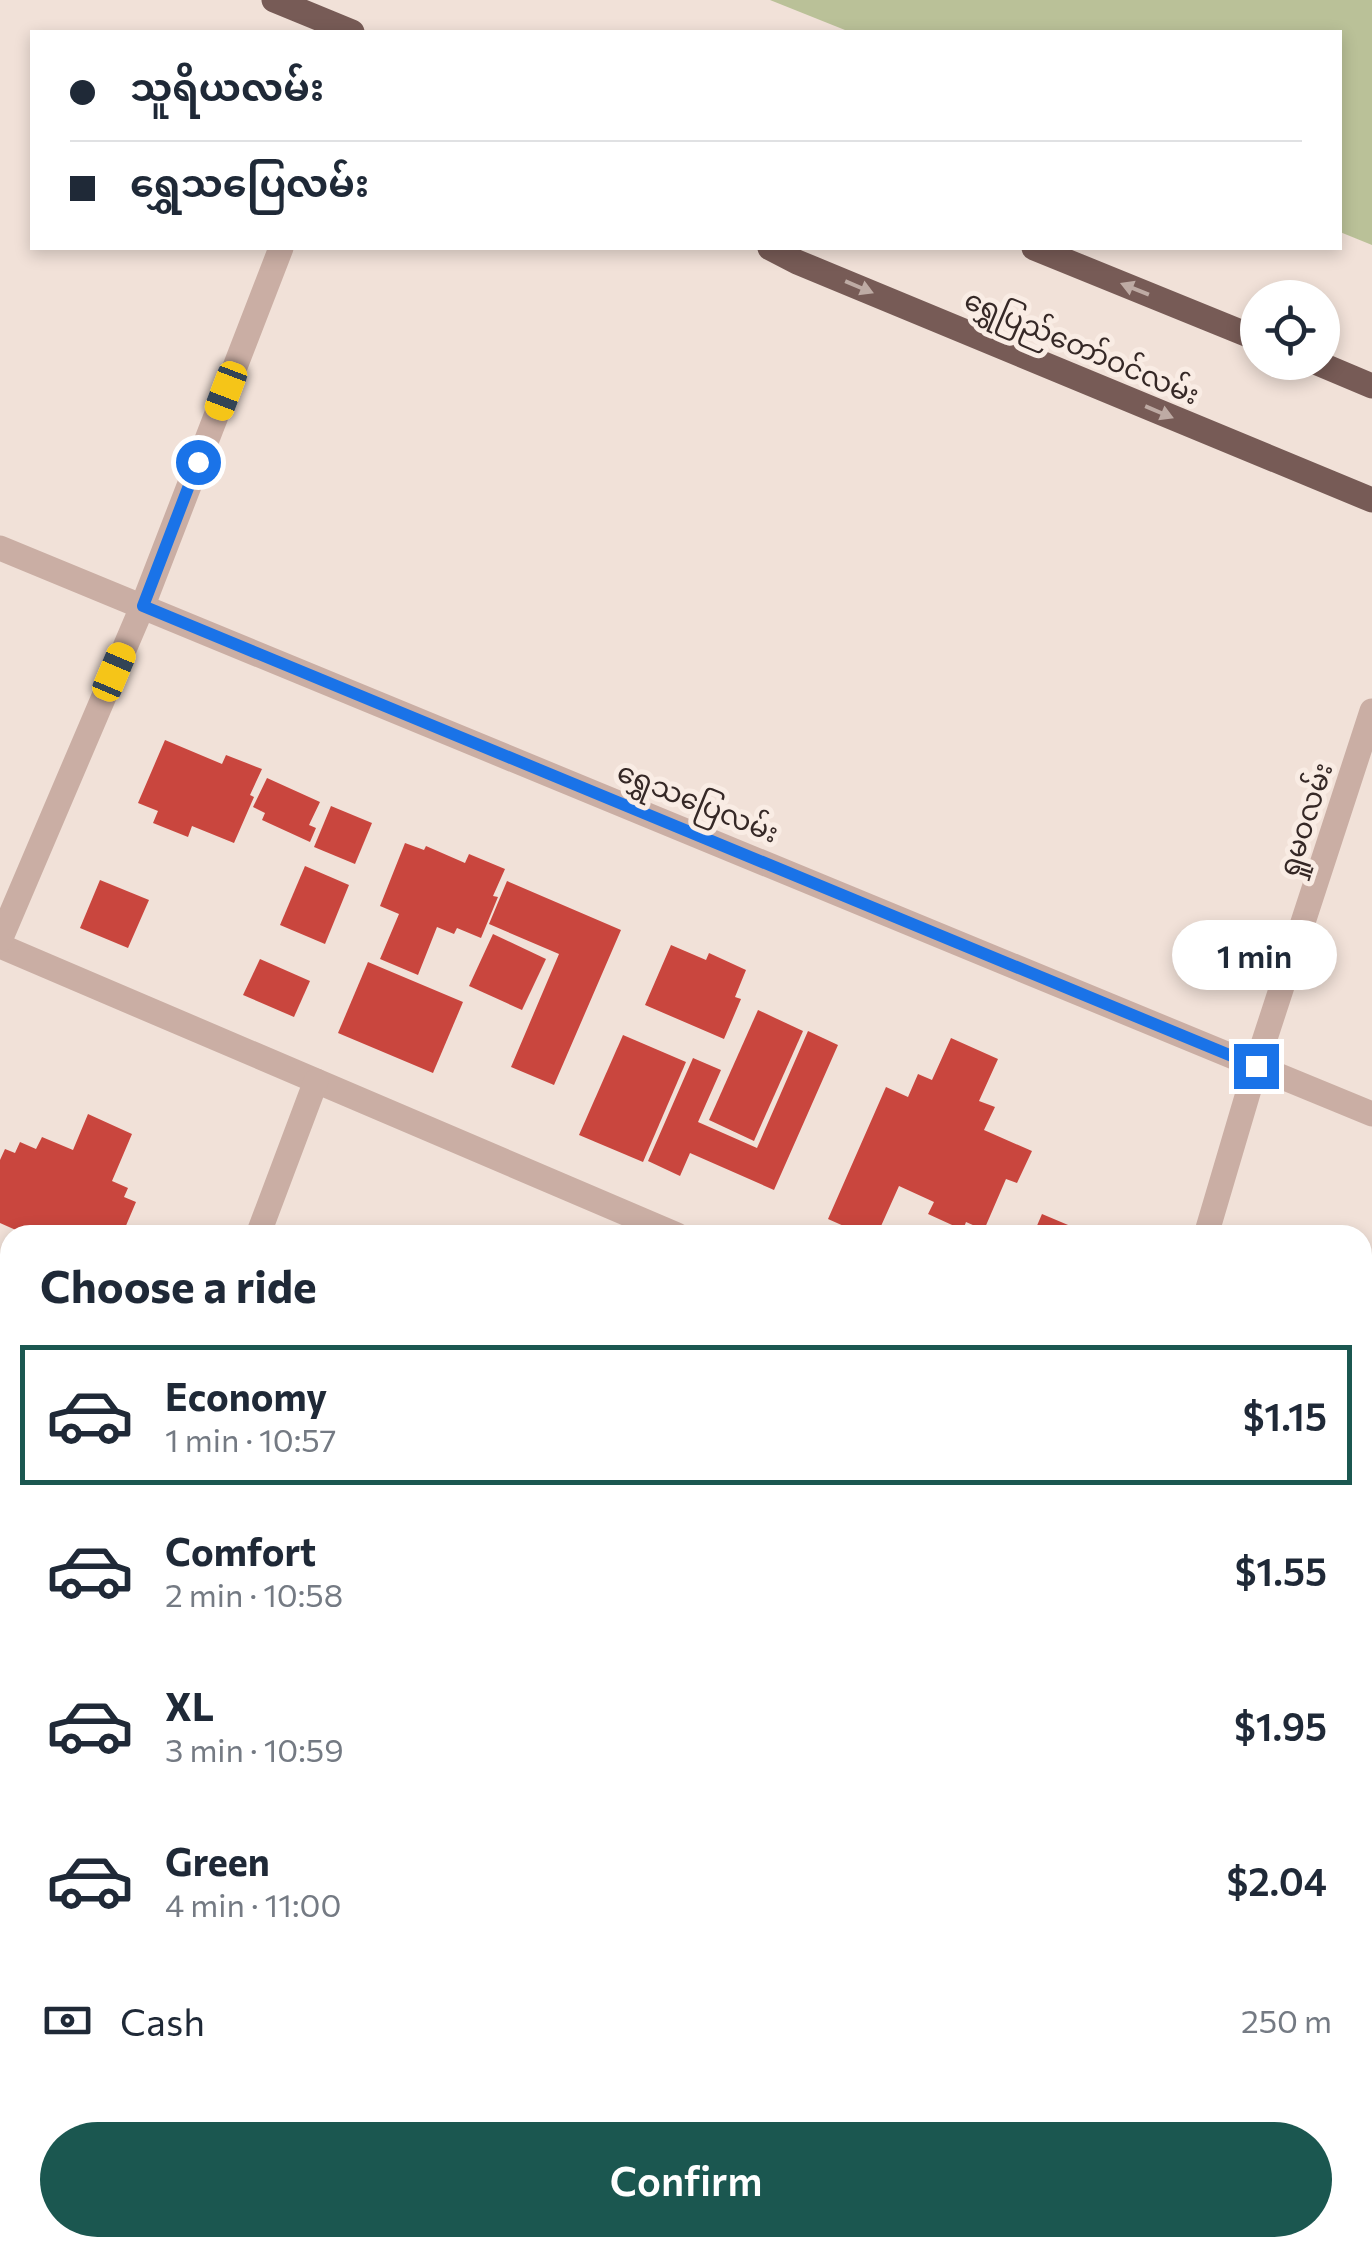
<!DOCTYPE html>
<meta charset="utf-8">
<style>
:root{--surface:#fff;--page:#f2f2f3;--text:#1f2937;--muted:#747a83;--line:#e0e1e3;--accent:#1b5750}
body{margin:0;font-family:Commissioner,"Noto Sans Myanmar",sans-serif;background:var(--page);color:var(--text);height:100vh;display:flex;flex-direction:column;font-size:38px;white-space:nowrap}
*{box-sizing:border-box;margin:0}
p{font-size:32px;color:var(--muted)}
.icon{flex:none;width:55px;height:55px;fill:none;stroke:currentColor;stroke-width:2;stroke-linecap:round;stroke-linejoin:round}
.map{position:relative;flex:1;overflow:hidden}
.side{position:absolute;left:0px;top:1225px;width:1372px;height:1032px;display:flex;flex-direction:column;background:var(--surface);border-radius:30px 30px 0 0;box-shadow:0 5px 15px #0003}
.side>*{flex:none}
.hud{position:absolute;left:30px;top:30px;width:1312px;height:220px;border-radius:0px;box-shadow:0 5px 15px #0003;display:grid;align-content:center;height:220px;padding:0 40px;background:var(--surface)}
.buttons{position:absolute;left:1240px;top:280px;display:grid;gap:20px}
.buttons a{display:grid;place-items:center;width:100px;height:100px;border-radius:50%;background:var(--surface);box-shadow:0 5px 15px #0003;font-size:50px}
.end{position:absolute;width:45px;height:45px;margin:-22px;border:12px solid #1a73e8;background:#fff;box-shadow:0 0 0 5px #fff}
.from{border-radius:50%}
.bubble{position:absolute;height:70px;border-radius:35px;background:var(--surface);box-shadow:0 5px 15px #0003;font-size:32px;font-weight:600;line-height:70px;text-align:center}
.car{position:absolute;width:30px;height:60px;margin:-30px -15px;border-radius:12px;box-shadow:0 0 8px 2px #0007;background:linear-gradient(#f5c518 24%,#345 0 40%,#f5c518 0 76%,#345 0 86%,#f5c518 0)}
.hud b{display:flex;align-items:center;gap:35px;height:95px;font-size:38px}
.hud b+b{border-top:2px solid var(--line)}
.hud i{width:25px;height:25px;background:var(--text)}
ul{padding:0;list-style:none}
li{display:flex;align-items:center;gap:30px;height:140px;margin:0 20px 15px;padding:0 20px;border:5px solid transparent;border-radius:0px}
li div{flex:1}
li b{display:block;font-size:38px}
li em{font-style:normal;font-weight:600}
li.current{border-color:var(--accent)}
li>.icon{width:90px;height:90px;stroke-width:1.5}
h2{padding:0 40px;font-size:45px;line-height:120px}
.pay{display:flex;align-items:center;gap:25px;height:110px;padding:0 40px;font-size:38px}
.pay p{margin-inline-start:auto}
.button{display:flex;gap:20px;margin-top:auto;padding:20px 40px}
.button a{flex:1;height:115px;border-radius:60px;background:var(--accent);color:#fff;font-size:40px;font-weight:600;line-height:115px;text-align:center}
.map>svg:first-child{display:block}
</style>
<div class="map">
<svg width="1372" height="2257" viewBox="0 0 1372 2257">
<rect width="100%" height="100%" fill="#f1e1d8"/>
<polygon fill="#bac198" points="770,0 1372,0 1372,245 1340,232 1340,32 850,32"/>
<g fill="#c9463e">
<polygon points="165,740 222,764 226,755 262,769 250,795 254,797 234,843 192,826 188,837 153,823 158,811 138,803"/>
<polygon points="267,778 320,802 309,825 316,828 310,842 262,820 265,813 253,807"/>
<polygon points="331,806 372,823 355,864 314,847"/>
<polygon points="405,843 424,850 426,846 465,863 469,854 505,869 493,896 498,897 481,938 457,928 454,934 437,927 418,975 380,959 399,914 380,906"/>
<polygon points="305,866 349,885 325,944 280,925"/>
<polygon points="100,880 149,900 128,948 80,928"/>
<polygon points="507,881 621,930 554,1085 511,1067 559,954 489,924"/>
<polygon points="493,934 546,959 522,1010 469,986"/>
<polygon points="671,945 706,960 709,953 746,970 735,997 741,999 724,1039 645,1005"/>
<polygon points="260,959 310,981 294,1017 243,995"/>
<polygon points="368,962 463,1002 433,1073 338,1033"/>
<polygon points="758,1010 803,1031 754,1141 709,1120"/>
<polygon points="808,1031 838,1045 774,1190 690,1153 680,1176 648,1161 693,1058 721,1070 698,1122 757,1148"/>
<polygon points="623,1035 686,1062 643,1162 579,1135"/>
<polygon points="951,1038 998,1059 979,1101 995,1107 984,1130 1032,1151 1017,1183 1006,1179 984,1230 966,1222 963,1230 928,1214 934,1202 899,1186 877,1235 864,1235 828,1219 886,1087 908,1097 918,1074 932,1080"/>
<polygon points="88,1114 132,1134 112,1181 128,1188 124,1197 136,1202 122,1235 27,1235 0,1223 0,1160 5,1149 15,1153 20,1142 36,1149 42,1137 73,1150"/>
<polygon points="1042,1214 1080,1230 1078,1235 1033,1235"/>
<polygon points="0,1364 10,1368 10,1414 5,1426 10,1429 10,1499 0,1522"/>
<polygon points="1362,1748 1372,1752 1372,1808 1362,1805"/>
<polygon points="10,2117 10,2226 0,2222 0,2142"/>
<polygon points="117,2248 171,2248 169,2257 115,2257"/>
<polygon points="501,2248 535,2248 560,2257 498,2257"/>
</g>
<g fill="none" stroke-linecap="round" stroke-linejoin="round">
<g stroke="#caaea4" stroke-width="25">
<polyline points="0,548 1372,1114"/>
<polyline points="0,946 677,1235"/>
<polyline points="258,1235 316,1081"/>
<polyline points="1362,1525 1372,1529"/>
<polyline points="0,1916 10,1889"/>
<polyline points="1362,2245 1372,2216"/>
<polyline points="1196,2248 1222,2257"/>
</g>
<g stroke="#caaea4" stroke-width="25">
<polyline points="0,940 143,605 281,248"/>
<polyline points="1206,1235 1256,1066 1372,711"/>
<polyline points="880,2257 883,2248"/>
</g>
<g stroke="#775b56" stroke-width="25">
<polyline points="274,0 352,32"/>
<polyline points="770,248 797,262 1372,500"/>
<polyline points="1034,248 1258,339"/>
<polyline points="1315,362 1372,386"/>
</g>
</g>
<defs><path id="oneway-solid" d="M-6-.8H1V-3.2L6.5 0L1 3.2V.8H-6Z" transform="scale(2.5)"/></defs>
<g fill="#beaba4">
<use href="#oneway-solid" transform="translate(859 287) rotate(23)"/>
<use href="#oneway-solid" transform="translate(1135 289) rotate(-158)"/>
<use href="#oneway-solid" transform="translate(1159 412) rotate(23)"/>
</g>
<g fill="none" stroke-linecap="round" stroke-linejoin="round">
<polyline stroke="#1a73e8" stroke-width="12" points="198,462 143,606 1256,1066"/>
</g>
<g text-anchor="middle" stroke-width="10" stroke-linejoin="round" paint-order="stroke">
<g font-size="28" fill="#352826" stroke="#f9ece4">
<text transform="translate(1082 347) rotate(23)" y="10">ရွှေပြည်တော်ဝင်လမ်း</text>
<text transform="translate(698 802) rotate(22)" y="10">ရွှေသပြေလမ်း</text>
<text transform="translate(1305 820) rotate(-72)" y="10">ရှုမဝလမ်း</text>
</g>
</g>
</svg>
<div class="buttons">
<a><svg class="icon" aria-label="locate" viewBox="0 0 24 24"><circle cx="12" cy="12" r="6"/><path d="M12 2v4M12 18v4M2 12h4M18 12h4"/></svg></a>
</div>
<i class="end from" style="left:198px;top:462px"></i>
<i class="end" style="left:1256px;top:1066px"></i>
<div class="bubble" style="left:1172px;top:920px;width:165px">1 min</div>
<i class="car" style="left:226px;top:391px;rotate:201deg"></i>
<i class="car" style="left:114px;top:672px;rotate:23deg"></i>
<div class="hud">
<b><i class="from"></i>သူရိယလမ်း</b>
<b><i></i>ရွှေသပြေလမ်း</b>
</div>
<section class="side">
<h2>Choose a ride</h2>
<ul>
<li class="current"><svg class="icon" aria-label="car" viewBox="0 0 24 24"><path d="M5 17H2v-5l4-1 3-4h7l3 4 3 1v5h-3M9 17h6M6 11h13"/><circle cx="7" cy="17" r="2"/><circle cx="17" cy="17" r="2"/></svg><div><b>Economy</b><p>1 min · 10:57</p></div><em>$1.15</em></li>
<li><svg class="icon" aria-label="car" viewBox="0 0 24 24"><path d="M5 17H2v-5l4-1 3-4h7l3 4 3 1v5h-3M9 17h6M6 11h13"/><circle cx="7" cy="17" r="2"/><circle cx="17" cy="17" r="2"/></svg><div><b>Comfort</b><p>2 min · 10:58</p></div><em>$1.55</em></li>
<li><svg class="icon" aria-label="car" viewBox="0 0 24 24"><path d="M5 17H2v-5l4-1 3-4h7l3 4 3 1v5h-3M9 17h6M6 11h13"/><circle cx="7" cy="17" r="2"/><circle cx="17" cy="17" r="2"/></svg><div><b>XL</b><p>3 min · 10:59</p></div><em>$1.95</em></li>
<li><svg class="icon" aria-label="car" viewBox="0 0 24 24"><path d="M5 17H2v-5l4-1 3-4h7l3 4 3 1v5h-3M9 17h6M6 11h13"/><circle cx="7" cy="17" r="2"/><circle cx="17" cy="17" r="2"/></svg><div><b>Green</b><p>4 min · 11:00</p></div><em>$2.04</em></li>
</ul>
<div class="pay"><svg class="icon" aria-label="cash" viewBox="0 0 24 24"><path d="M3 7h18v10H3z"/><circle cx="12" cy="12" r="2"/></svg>Cash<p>250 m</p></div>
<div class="button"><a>Confirm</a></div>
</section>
</div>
